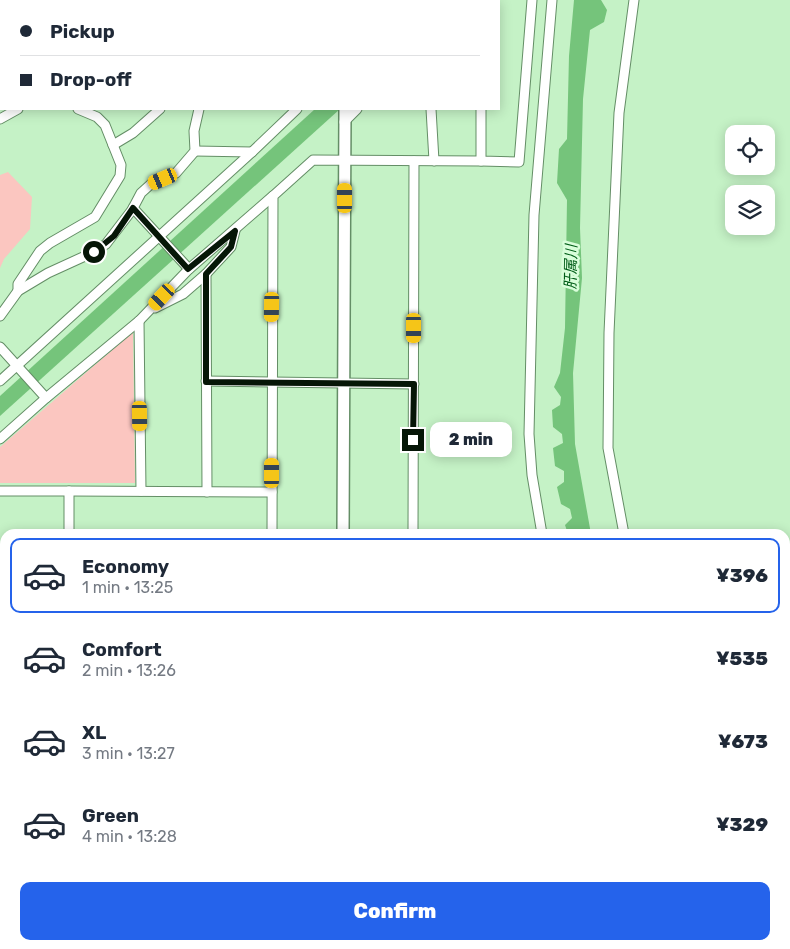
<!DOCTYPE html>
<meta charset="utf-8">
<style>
:root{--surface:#fff;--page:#f6f6f7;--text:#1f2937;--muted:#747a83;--line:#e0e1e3;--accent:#2563eb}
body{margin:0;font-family:Rubik,"Noto Sans JP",sans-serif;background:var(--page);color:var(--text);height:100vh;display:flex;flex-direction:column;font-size:19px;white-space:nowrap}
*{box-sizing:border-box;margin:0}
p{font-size:16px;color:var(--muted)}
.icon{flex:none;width:28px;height:28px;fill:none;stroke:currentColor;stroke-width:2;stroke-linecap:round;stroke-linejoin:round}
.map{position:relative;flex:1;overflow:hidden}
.panel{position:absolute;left:0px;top:529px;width:790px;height:421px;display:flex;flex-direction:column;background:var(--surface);border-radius:15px 15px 0 0;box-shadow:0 2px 12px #0003}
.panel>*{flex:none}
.guide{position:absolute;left:0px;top:0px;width:500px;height:110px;box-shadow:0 2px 12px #0003;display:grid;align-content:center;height:110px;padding:0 20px;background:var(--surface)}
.tools{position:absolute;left:725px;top:125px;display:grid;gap:10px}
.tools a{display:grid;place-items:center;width:50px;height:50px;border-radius:10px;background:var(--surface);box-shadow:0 2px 12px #0003;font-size:25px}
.end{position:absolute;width:22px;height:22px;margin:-11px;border:6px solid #061607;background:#fff;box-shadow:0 0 0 2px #fff}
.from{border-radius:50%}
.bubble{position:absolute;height:35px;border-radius:10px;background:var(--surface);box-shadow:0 2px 12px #0003;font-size:16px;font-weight:800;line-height:35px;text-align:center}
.car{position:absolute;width:15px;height:30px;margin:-15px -8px;border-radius:6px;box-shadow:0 0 4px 1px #0007;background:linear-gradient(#f5c518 24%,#345 0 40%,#f5c518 0 76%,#345 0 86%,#f5c518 0)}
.guide b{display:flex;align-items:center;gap:18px;height:48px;font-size:19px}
.guide b+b{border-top:1px solid var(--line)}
.guide i{width:12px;height:12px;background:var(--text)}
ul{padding:9px 0 0;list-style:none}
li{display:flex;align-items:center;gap:15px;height:75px;margin:0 10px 8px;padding:0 10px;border:2px solid transparent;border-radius:10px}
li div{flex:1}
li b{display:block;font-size:19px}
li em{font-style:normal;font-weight:800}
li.on{border-color:var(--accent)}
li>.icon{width:45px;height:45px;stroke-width:1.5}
.cta{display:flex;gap:10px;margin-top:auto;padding:10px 20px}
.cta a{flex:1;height:58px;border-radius:10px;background:var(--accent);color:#fff;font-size:20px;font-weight:800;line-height:58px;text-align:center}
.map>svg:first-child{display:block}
</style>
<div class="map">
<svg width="790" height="949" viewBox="0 0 790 949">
<rect width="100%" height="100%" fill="#c5f2c6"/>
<g fill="#fbc6c0">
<polygon points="8,172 32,197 30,229 4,259 0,268 0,175"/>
<polygon points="133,332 135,483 0,483 0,447"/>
</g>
<g fill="#75c47b">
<polygon points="574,0 601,0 607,10 604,22 590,30 583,99 580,228 582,278 573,373 575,444 591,534 568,534 565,525 572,518 570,509 561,504 557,487 564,482 564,471 555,466 553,448 563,443 562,434 553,427 552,410 560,405 561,397 554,387 560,373 565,328 567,200 557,183 559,149 567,139 569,56"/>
<polygon points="315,109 340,109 0,416 0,396"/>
</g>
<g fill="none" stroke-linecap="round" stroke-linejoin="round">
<polyline stroke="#75c47b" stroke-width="3" points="488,949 488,945"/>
<g stroke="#648e66" stroke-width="11">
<g id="minor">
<polyline points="28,0 28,1"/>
<polyline points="83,0 83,1"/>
<polyline points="137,0 138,1"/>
<polyline points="194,0 194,1"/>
<polyline points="13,1 14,0"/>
<polyline points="459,1 460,0"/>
<polyline points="481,1 481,0"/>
<polyline points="0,13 1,11"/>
<polyline points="0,81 1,81"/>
<polyline points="431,109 434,161"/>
<polyline points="481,109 481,161 519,162 532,0"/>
<polyline points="0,119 18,109"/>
<polyline points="344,122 357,109"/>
<polyline points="113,145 133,133 160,109"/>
<polyline points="195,151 252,152"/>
<polyline points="133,208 189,269"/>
<polyline points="206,274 207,492"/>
<polyline points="18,291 18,284 40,251 50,243 95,217 120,176 121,165 105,125 97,117 78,109"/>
<polyline points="155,308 183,294 206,274 231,247 235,231"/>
<polyline points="0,316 18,291 48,273 94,252 106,244 132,210 141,193 151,184 176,173 195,151 194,131 199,109"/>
<polyline points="139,321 141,491"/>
<polyline points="0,347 46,398"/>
<polyline points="0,381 252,152 297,109"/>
<polyline points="206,381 414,384"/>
<polyline points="0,439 46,398 139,321 189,269 273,196"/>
<polyline points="0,491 69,491 69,534"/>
<polyline points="69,491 272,492"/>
<polyline points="272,534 273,196 313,160 481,161"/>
<polyline points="413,534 414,161"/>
<polyline points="542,534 532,475 529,434 534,215 552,0"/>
<polyline points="624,534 608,448 609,333 619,113 634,0"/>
<polyline points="0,562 5,562"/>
<polyline points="0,601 5,601"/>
<polyline points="0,768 5,768"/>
<polyline points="0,852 5,853"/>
<polyline points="0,925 5,936"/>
<polyline points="8,945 9,949"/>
<polyline points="628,949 629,945"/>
</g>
</g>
<g stroke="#648e66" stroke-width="14">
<g id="tertiary">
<polyline points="345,1 345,0"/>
<polyline points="343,534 345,109"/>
<polyline points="785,924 790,901"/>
<polyline points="333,949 333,945"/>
<polyline points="778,949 779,945"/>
</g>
</g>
<use href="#minor" stroke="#fff" stroke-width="9"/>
<use href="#tertiary" stroke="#fff" stroke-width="11"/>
</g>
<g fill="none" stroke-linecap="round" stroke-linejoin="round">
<polyline stroke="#061607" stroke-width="6" points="94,252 114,236 133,208 188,269 235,231 231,247 206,274 206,382 414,384 413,440"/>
</g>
<g text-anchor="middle" stroke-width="5" stroke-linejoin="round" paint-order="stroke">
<g font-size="15" font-style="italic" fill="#005c17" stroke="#d9fdda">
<text transform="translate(571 267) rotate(-89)" y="5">肝属川</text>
</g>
</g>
</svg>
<div class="tools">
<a><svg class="icon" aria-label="locate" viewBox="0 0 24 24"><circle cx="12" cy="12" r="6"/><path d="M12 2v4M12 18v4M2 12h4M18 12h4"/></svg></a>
<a><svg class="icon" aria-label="layers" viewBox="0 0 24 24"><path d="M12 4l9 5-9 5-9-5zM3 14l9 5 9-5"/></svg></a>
</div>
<i class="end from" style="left:94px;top:252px"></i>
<i class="end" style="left:413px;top:440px"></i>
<div class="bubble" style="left:430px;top:422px;width:82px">2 min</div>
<i class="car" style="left:163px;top:179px;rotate:247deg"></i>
<i class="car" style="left:345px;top:198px;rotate:0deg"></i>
<i class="car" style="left:162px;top:297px;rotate:223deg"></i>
<i class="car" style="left:272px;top:307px;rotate:181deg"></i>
<i class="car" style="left:414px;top:328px;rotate:180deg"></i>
<i class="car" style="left:140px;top:416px;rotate:179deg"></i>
<i class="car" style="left:272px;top:473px;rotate:0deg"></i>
<div class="guide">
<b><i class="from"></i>Pickup</b>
<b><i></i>Drop-off</b>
</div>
<section class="panel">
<ul>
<li class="on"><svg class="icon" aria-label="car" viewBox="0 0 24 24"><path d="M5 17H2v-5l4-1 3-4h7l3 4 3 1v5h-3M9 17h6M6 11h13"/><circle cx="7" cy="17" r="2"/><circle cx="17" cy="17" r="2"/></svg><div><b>Economy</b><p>1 min · 13:25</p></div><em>¥396</em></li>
<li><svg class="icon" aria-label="car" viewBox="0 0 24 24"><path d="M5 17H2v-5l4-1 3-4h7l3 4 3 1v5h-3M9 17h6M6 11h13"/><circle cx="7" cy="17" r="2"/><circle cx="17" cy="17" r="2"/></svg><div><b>Comfort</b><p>2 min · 13:26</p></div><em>¥535</em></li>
<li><svg class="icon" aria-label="car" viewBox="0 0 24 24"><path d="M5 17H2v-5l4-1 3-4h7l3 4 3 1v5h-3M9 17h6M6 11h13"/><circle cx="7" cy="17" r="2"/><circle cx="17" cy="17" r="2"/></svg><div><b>XL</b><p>3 min · 13:27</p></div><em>¥673</em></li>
<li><svg class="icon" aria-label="car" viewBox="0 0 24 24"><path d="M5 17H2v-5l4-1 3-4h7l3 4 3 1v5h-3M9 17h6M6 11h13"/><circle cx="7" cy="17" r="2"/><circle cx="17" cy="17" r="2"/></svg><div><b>Green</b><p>4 min · 13:28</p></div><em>¥329</em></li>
</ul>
<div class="cta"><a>Confirm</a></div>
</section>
</div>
